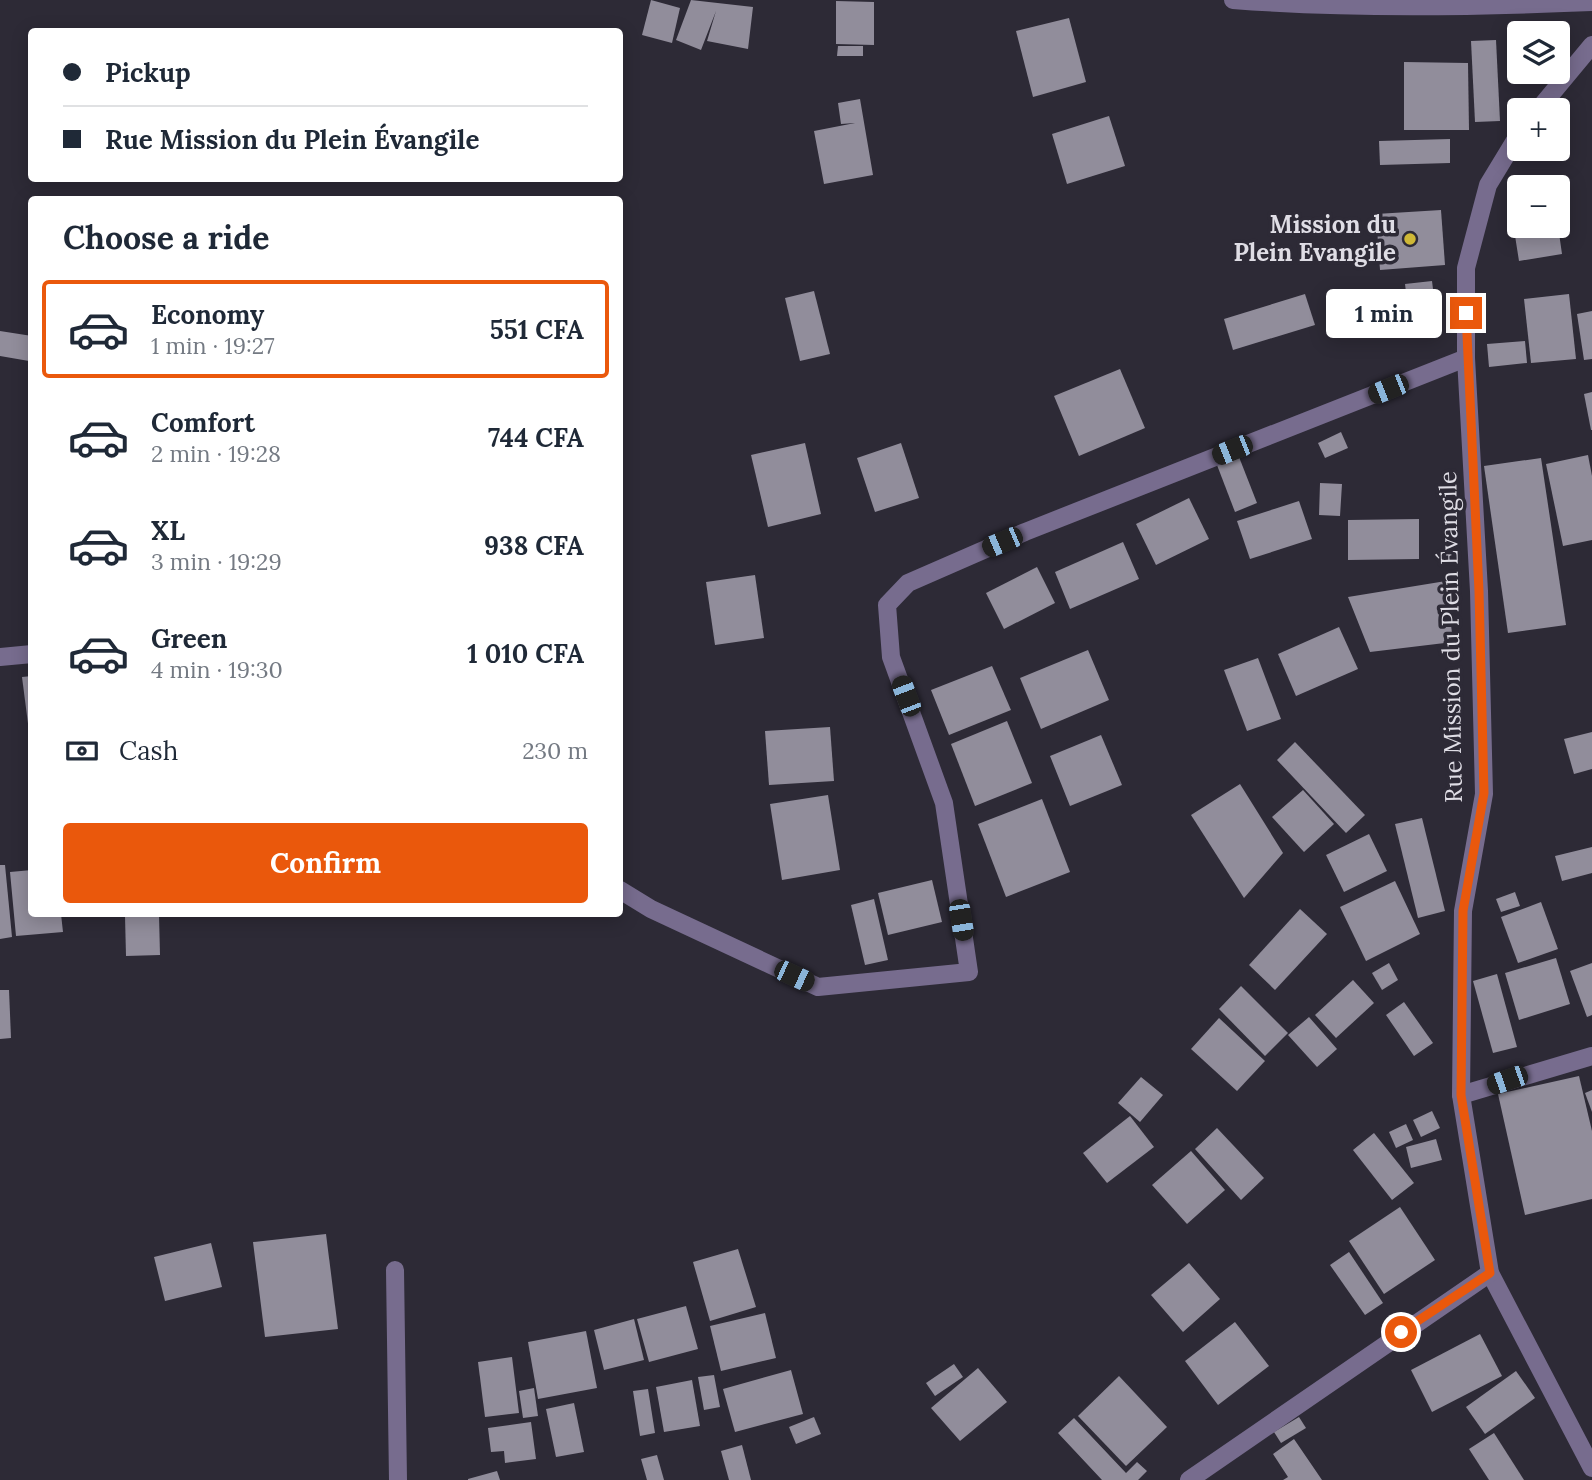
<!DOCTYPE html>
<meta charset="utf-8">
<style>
:root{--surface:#fff;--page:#f6f6f7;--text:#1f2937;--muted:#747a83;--line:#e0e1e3;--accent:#ea580c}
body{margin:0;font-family:Lora,serif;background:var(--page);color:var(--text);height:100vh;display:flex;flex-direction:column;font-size:26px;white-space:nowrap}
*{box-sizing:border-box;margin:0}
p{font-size:23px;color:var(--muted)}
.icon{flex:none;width:38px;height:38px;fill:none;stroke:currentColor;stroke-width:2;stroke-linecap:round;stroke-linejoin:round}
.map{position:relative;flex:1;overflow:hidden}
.side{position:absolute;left:28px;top:196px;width:595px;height:721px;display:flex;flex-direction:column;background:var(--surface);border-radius:7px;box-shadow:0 4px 18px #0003}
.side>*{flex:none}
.banner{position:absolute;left:28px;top:28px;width:595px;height:154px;border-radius:7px;box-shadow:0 4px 18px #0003;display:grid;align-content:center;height:154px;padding:0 35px;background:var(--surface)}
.fabs{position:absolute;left:1507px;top:21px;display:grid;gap:14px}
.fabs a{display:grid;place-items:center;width:63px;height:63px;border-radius:7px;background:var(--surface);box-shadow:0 4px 18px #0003;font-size:35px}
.end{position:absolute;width:32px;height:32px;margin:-16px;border:9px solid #ea580c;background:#fff;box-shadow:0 0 0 4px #fff}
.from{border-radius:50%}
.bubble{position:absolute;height:49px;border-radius:7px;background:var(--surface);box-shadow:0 4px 18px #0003;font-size:23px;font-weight:700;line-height:49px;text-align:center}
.car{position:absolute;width:21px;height:42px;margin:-21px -10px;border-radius:9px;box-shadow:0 0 5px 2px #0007;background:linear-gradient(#222 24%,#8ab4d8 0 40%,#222 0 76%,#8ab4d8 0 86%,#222 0)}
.banner b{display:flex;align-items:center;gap:24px;height:66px;font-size:26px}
.banner b+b{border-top:2px solid var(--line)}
.banner i{width:18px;height:18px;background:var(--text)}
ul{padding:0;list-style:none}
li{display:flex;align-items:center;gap:21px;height:98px;margin:0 14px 10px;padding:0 21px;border:4px solid transparent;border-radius:7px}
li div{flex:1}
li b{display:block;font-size:26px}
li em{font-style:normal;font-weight:700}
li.current{border-color:var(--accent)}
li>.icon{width:63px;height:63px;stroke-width:1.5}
h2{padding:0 35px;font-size:32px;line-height:84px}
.pay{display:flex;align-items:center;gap:18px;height:77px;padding:0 35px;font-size:26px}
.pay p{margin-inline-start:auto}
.button{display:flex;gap:14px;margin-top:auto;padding:14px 35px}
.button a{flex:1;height:80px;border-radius:7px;background:var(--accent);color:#fff;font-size:28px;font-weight:700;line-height:80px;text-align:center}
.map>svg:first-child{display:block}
</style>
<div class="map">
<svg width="1592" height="1480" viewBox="0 0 1592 1480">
<rect width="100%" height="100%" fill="#2d2a36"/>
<g fill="#918d9b">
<polygon points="651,0 680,8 672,43 642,35"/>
<polygon points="691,0 753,7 748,49 707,41 716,11 701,50 676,40"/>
<polygon points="836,1 874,2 874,45 836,44"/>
<polygon points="1069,18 1086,82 1033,97 1016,31"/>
<polygon points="1496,40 1500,121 1475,122 1471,41"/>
<polygon points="838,46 863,46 863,56 837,56"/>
<polygon points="1404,62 1468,63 1469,130 1404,130"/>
<polygon points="860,99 873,175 824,184 814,131 855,123 841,124 838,103"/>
<polygon points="1109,116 1125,166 1067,184 1052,134"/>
<polygon points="1450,139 1450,163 1380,165 1379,141"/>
<polygon points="1519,202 1519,226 1558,226 1562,254 1519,261 1510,204"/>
<polygon points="1441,210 1445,265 1380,270 1376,214"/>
<polygon points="1432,281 1437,321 1410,324 1405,284"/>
<polygon points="814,291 830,354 800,361 785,298"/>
<polygon points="1305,294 1315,325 1233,350 1224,319"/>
<polygon points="1569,294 1576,359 1531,363 1524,299"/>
<polygon points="1592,311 1592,359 1584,360 1577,314"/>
<polygon points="0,331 32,336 29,361 0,356"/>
<polygon points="1525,341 1527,363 1489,367 1487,344"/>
<polygon points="1120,369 1145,428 1079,456 1054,396"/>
<polygon points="1592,392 1592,430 1591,430 1584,394"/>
<polygon points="1341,432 1348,448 1325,458 1318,443"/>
<polygon points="805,443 821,514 768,527 751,455"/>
<polygon points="901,443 919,498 875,512 857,458"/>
<polygon points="1588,455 1592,476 1592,540 1563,546 1546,464"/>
<polygon points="1239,457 1257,503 1235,512 1217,465"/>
<polygon points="1541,458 1566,625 1508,633 1484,466"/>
<polygon points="1320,483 1342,484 1340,516 1319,515"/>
<polygon points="1189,498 1209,539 1156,565 1136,524"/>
<polygon points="1299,501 1312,539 1250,559 1237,521"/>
<polygon points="1419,519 1419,559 1348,560 1348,520"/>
<polygon points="1123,542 1139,579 1070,609 1055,572"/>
<polygon points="1037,567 1055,603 1004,629 986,593"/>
<polygon points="755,575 764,638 715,645 706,582"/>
<polygon points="1446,581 1453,642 1370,652 1348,597"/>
<polygon points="1339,627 1358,669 1296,696 1278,654"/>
<polygon points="1088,650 1109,700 1041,729 1020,678"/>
<polygon points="1258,658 1281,719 1247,731 1224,670"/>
<polygon points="992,666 1011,710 949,735 931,690"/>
<polygon points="32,676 32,739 30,739 22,677"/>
<polygon points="1007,721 1032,783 975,806 951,744"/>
<polygon points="830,727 834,781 769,785 765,731"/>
<polygon points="1592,732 1592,769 1574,774 1564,739"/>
<polygon points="1101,735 1122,785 1070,806 1050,756"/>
<polygon points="1295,742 1365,815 1346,833 1277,760"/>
<polygon points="1240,784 1283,853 1244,898 1191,815"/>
<polygon points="1303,790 1334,824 1304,852 1272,817"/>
<polygon points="828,795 840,870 782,880 770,804"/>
<polygon points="1042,799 1070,872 1006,897 978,824"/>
<polygon points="1422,818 1445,911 1418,918 1395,824"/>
<polygon points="1369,834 1387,871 1344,892 1326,855"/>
<polygon points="1592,847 1592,873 1562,881 1555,856"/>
<polygon points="0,865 5,865 12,937 0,939"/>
<polygon points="32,870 32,914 61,914 63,932 16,936 10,872"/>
<polygon points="932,880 942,922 888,935 878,893"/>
<polygon points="1395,881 1420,934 1366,961 1340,907"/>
<polygon points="1515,892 1520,906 1501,912 1496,899"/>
<polygon points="874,899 888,960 865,965 851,905"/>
<polygon points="1541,902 1558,949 1518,963 1501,917"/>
<polygon points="1300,909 1327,934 1275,990 1249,965"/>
<polygon points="159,915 160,955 126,956 125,916"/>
<polygon points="1556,958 1570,1004 1519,1020 1505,973"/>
<polygon points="1389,963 1398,980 1382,990 1372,973"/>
<polygon points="1592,963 1592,1015 1587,1017 1570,971"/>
<polygon points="1497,974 1517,1047 1493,1053 1473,981"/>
<polygon points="1353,980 1374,1003 1336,1038 1315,1015"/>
<polygon points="1241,986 1288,1033 1265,1056 1219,1009"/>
<polygon points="0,990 9,990 11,1038 0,1039"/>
<polygon points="1404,1002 1433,1043 1414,1056 1386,1015"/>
<polygon points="1309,1017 1337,1049 1317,1067 1288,1035"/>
<polygon points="1219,1018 1265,1061 1237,1091 1191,1049"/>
<polygon points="1579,1076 1592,1131 1592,1199 1525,1215 1498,1094"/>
<polygon points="1141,1077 1163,1095 1140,1122 1118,1103"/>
<polygon points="1592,1090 1592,1112 1585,1093"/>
<polygon points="1432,1111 1440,1128 1421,1137 1413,1120"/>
<polygon points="1130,1116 1154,1147 1107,1183 1083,1153"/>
<polygon points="1406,1124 1413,1140 1396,1148 1389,1132"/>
<polygon points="1217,1128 1264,1178 1241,1200 1195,1149"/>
<polygon points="1374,1133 1414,1183 1392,1200 1353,1150"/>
<polygon points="1436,1139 1442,1160 1411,1168 1406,1147"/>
<polygon points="1191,1151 1225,1190 1187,1224 1152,1185"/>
<polygon points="1400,1207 1435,1260 1384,1294 1349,1241"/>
<polygon points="326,1234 338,1329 265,1337 253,1242"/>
<polygon points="211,1243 222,1287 165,1301 154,1257"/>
<polygon points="738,1249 756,1307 710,1321 693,1262"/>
<polygon points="1349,1252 1383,1303 1365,1315 1330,1265"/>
<polygon points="1189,1263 1220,1299 1183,1332 1151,1295"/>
<polygon points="686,1306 698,1349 649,1362 637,1319"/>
<polygon points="765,1313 776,1358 721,1371 710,1326"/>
<polygon points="634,1319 644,1360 604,1370 594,1330"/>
<polygon points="1235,1322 1269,1366 1218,1405 1185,1361"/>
<polygon points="586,1331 597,1388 538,1399 528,1342"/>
<polygon points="1480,1334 1502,1376 1432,1412 1411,1370"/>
<polygon points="512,1357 519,1413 485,1417 478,1362"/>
<polygon points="954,1364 963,1377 935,1396 926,1383"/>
<polygon points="978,1368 1007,1402 960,1441 931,1408"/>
<polygon points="791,1370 803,1414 735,1432 723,1389"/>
<polygon points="1516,1371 1535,1398 1485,1434 1466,1407"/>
<polygon points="714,1375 720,1407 704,1410 698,1377"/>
<polygon points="1119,1376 1167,1427 1126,1466 1078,1416"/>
<polygon points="692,1380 700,1426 664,1432 656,1387"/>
<polygon points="534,1388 538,1416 523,1418 519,1391"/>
<polygon points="648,1389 655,1433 640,1436 633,1391"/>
<polygon points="574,1403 584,1452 556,1457 546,1409"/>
<polygon points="814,1417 821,1434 796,1444 789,1427"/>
<polygon points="1299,1417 1306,1428 1281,1443 1274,1432"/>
<polygon points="1074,1418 1126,1473 1137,1462 1147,1471 1138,1480 1102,1480 1058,1433"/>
<polygon points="531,1422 536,1459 505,1463 504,1451 491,1452 488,1428"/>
<polygon points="1494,1433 1524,1480 1489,1480 1469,1449"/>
<polygon points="1294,1439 1322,1480 1283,1480 1288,1477 1273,1454"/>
<polygon points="742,1445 751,1480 729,1480 721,1451"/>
<polygon points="657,1455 664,1480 647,1480 641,1459"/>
<polygon points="497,1471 500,1480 468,1480 468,1479"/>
</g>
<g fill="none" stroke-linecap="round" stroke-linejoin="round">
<g stroke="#776c8e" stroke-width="18">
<path d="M1233 0C1352 9 1472 7 1592 2"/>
<polyline points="1538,110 1592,45"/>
<polyline points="1519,134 1488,185 1466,268 1466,358 1479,591 1484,794 1463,911 1461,1095 1490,1273 1592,1468"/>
<polyline points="0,657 32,654"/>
<polyline points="620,890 651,909 818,987 969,972 944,803 891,657 887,605 908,583 1025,532 1466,358"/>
<polyline points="1461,1095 1592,1056"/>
<polyline points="395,1270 398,1480"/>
<polyline points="1189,1480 1490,1273"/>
</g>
</g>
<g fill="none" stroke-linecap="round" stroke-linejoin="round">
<polyline stroke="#ea580c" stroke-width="9" points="1401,1332 1490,1273 1461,1095 1463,911 1484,793 1479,591 1466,313"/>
</g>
<circle fill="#cfb837" stroke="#2d2a36" stroke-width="2.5" cx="1410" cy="239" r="7"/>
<g text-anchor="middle" stroke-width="7" stroke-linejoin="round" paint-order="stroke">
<g font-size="24" font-weight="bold" fill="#dfdde5" stroke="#2d2a36" text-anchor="end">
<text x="1396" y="233">Mission du<tspan x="1396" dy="28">Plein Evangile</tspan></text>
</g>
<g font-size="24" fill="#dfdde5" stroke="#2d2a36">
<text transform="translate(1451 637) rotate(-91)" y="8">Rue Mission du Plein Évangile</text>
</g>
</g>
</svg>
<div class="fabs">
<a><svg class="icon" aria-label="layers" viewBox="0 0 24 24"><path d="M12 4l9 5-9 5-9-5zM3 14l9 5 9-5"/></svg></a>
<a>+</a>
<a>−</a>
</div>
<i class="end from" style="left:1401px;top:1332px"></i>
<i class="end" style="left:1466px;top:313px"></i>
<div class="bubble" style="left:1326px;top:289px;width:116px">1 min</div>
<i class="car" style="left:1388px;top:389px;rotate:248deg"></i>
<i class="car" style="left:1232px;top:450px;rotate:248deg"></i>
<i class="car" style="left:1002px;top:542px;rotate:247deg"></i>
<i class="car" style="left:906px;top:696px;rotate:339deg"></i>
<i class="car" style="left:961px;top:920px;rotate:171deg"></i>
<i class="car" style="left:794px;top:976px;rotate:115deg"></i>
<i class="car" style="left:1507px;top:1080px;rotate:251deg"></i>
<div class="banner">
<b><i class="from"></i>Pickup</b>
<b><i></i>Rue Mission du Plein Évangile</b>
</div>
<section class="side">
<h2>Choose a ride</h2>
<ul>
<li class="current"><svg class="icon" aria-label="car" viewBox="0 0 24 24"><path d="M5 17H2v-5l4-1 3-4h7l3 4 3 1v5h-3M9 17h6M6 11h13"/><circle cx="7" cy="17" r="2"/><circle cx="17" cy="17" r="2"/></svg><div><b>Economy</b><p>1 min · 19:27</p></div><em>551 CFA</em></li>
<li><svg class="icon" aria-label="car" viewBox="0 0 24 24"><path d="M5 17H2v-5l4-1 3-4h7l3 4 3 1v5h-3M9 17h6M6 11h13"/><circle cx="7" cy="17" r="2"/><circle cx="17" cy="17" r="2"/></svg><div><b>Comfort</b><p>2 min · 19:28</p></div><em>744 CFA</em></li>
<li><svg class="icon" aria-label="car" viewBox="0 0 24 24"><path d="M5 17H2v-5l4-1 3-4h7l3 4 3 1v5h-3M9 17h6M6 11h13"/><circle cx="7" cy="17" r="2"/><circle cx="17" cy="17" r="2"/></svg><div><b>XL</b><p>3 min · 19:29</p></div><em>938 CFA</em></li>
<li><svg class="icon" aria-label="car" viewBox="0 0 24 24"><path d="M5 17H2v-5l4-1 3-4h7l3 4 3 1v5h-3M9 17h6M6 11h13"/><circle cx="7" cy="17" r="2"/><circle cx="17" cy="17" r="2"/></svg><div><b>Green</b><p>4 min · 19:30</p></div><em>1 010 CFA</em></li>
</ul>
<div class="pay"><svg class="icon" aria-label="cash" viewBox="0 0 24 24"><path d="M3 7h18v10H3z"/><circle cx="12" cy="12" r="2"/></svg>Cash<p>230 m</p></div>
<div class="button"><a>Confirm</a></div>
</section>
</div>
